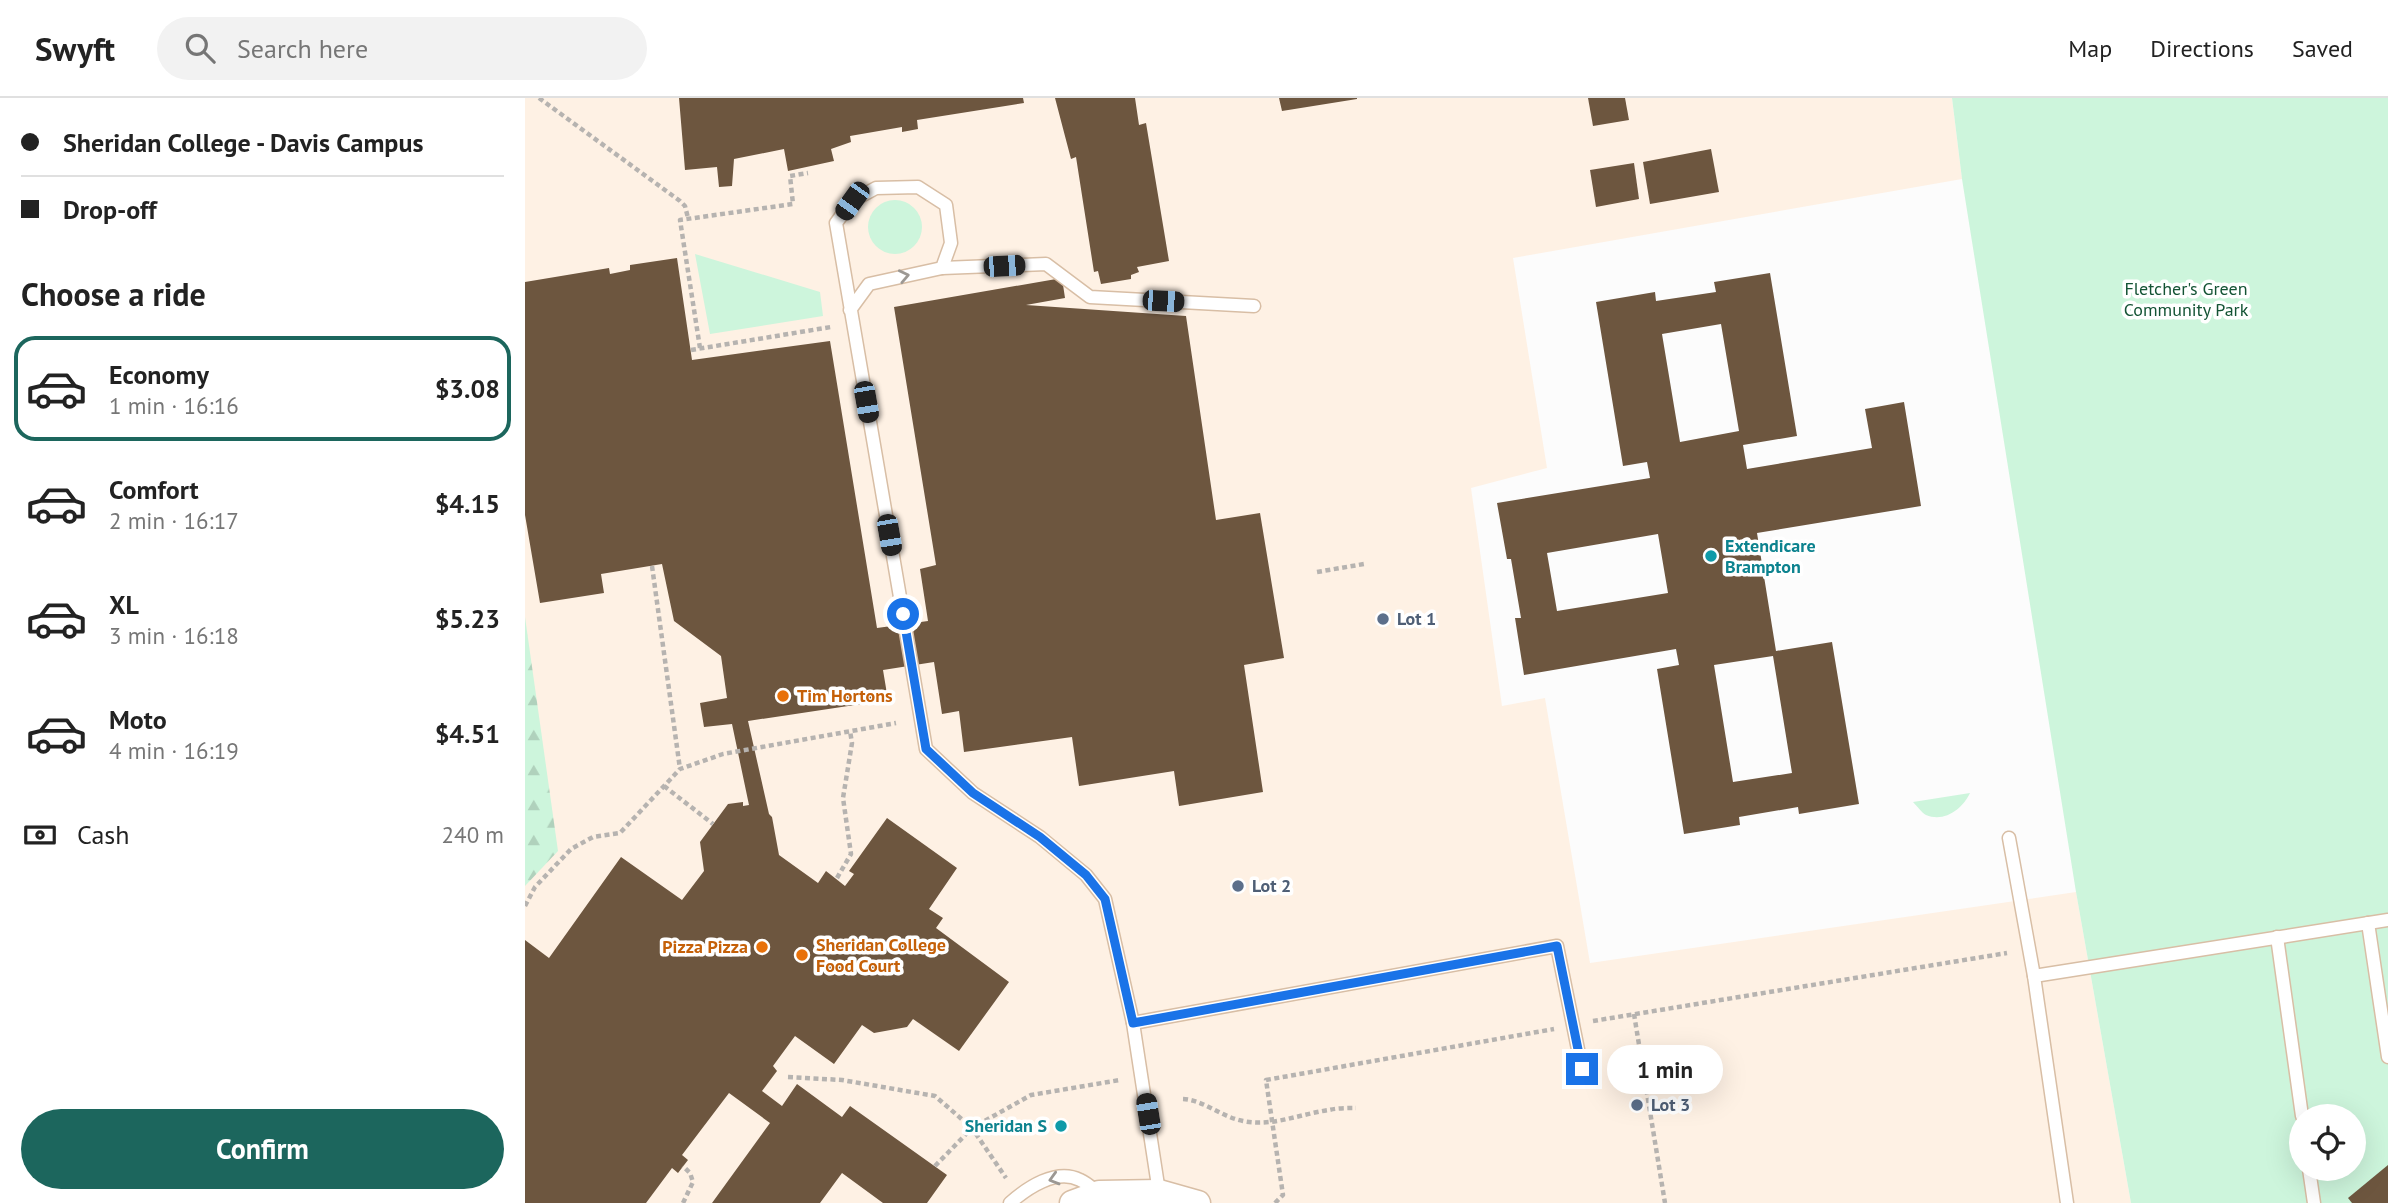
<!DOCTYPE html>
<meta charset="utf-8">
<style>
:root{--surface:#fff;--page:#f2f2f2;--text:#222;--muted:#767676;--line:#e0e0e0;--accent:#1c665d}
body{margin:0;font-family:"PT Sans",sans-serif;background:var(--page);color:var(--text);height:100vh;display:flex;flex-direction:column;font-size:26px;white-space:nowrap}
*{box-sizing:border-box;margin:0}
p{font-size:23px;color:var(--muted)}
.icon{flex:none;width:38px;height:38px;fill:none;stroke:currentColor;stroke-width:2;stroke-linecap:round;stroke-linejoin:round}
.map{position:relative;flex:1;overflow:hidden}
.panel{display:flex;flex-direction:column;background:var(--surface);width:525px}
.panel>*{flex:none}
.hud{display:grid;align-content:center;height:154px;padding:0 21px;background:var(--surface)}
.controls{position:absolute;left:1764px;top:1006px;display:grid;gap:14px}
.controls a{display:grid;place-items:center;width:77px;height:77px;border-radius:50%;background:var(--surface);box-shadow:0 7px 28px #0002;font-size:35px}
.end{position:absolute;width:32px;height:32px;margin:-16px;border:9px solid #1a73e8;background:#fff;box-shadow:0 0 0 4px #fff}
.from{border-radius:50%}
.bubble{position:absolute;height:49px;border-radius:24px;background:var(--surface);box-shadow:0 7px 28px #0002;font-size:23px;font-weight:800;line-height:49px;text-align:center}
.car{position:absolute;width:21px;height:42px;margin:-21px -10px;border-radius:9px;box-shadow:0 0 5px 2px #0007;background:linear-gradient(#222 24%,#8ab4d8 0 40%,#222 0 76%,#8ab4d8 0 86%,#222 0)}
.hud b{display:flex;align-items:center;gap:24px;height:66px;font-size:26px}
.hud b+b{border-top:2px solid var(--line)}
.hud i{width:18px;height:18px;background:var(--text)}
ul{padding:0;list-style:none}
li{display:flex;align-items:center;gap:21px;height:105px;margin:0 14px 10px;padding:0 7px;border:4px solid transparent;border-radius:21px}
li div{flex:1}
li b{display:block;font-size:26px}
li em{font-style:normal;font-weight:800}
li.current{border-color:var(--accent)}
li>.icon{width:63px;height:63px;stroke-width:1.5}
h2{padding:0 21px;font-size:32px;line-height:84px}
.pay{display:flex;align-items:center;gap:18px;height:77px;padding:0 21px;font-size:26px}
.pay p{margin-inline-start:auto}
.cta{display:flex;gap:14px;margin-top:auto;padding:14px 21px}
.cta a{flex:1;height:80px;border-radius:42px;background:var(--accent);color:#fff;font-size:28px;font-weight:800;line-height:80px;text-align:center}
header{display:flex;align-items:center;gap:42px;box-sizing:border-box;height:98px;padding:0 35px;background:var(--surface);border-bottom:2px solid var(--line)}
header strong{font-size:33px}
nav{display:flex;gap:38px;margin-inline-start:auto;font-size:24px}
.search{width:490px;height:63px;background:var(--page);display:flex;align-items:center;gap:18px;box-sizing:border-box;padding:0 24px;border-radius:38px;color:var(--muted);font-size:26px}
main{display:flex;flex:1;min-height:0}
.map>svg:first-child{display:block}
</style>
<header>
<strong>Swyft</strong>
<div class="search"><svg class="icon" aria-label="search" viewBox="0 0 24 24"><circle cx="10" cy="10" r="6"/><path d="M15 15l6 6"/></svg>Search here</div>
<nav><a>Map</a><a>Directions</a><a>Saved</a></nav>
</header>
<main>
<section class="panel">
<div class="hud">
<b><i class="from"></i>Sheridan College - Davis Campus</b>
<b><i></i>Drop-off</b>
</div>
<h2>Choose a ride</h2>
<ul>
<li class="current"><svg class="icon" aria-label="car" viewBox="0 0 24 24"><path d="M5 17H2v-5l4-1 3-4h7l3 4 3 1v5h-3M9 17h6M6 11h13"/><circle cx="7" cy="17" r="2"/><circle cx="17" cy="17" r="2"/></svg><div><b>Economy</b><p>1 min · 16:16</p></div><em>$3.08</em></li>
<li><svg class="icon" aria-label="car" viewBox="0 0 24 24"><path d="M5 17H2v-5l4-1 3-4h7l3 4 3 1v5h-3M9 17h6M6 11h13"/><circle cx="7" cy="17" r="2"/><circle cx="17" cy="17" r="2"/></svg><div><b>Comfort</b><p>2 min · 16:17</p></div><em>$4.15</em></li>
<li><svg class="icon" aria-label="car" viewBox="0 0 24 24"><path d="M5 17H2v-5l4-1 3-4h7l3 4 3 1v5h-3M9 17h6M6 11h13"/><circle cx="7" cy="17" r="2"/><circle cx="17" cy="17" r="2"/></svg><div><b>XL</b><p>3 min · 16:18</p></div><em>$5.23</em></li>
<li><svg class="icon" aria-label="car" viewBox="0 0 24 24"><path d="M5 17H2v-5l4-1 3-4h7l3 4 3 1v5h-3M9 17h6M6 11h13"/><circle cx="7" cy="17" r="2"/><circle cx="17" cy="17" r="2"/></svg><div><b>Moto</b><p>4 min · 16:19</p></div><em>$4.51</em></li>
</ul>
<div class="pay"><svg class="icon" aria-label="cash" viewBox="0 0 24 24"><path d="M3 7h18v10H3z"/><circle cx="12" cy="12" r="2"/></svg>Cash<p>240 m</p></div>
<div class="cta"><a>Confirm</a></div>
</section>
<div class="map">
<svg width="1863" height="1105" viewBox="0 0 1863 1105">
<defs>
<pattern id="forest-firs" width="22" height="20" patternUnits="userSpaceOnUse" patternTransform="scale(1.75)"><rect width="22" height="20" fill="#cdf5dc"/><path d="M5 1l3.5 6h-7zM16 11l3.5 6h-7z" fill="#b0d1bc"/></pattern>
</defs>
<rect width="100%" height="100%" fill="#fcfcfc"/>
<polygon fill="#fef1e4" points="0,0 1427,0 1437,81 988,160 1022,370 946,390 977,608 1020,600 1065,865 1551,794 1606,1105 0,1105"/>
<g fill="#cdf5dc" fill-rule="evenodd">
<path d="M1427 0H1863V1105H1606L1551 794 1437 81ZM1776 1018H1829V1071H1776Z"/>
<circle cx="370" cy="129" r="27"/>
<polygon points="170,156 295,194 298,218 185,236"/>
<path d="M1445 695C1438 710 1420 725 1401 717 1397 715 1392 708 1388 704Z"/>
</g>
<polygon fill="url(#forest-firs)" points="0,519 33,753 0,788"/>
<g fill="#6d563f" fill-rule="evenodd">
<polygon points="154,0 498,0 499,5 392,22 393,31 377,34 377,29 325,38 326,44 306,51 309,63 263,73 259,51 209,61 207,88 194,89 192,69 160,72"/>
<polygon points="530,0 610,0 614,27 621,25 644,163 612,169 614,174 606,177 606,181 576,186 573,173 569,174 551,59 546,61"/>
<polygon points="754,0 832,0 832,1 757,13"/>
<polygon points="1063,0 1100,0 1104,22 1068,28"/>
<polygon points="1186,51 1194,94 1125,106 1118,64"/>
<polygon points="1109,65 1114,101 1071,109 1065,72"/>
<polygon points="152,160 167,262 305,243 352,530 403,523 395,471 411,467 369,209 537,180 540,200 501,207 661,218 691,422 735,415 759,560 719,567 738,694 654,708 649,673 554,688 547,639 439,654 434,613 417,616 409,564 358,572 363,602 223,623 244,716 247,719 254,757 293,785 301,773 320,788 329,776 324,773 362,720 432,770 404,811 418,820 411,830 484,884 434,953 388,921 382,929 349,935 337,927 309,966 270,938 248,968 252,973 237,993 257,1008 272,986 317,1019 325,1008 422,1077 402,1105 358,1105 317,1075 295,1105 187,1105 245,1025 204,995 157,1057 163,1062 153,1075 147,1070 121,1105 0,1105 0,842 24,860 96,759 157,802 179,773 175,744 203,706 218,704 218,708 224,707 207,626 179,629 175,605 202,600 196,558 149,523 137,466 76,476 79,495 15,505 0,417 0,184 84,170 85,176 105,172 105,167"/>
<path d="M1245 175 1272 338 1218 347 1222 371 1347 350 1340 311 1379 304 1396 408 1232 435 1251 553 1307 544 1334 706 1274 716 1273 709 1214 719 1215 727 1159 736 1132 571 1154 567 1151 551 999 577 990 520H996L986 461H982L972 405 1125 380 1122 364 1098 368 1071 204 1130 194 1131 203 1191 194 1189 184ZM1196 226 1214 333 1155 344 1137 236ZM1133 436 1143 495 1032 513 1022 455ZM1248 558 1267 675 1208 684 1189 567Z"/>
<polygon points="1863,1067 1863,1105 1827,1105 1823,1100"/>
</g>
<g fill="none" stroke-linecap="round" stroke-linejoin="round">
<g stroke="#d8bea5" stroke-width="15">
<g id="service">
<polyline points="417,170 521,166 565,199 729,208"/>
<polyline points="325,212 344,186 417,170 426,145 421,107 393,89 351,90 327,103 311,125 401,651 448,695 515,739 561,777 580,801 608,925 634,1094"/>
<polyline points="1484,740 1509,878 1542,1105"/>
<polyline points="1843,825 1863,959"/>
<polyline points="1752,839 1777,1018"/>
<polyline points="1509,878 1863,822"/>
<polyline points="608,925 1032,848 1057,971"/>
<polyline points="1784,1071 1789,1105"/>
<path d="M485 1105C502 1090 531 1070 555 1082 562 1085 568 1091 573 1095"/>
</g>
</g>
<g stroke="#d8bea5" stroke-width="27">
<polyline id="minor" points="547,1105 574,1095 634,1094 673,1105"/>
</g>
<g stroke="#b6b3b0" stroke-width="4.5" stroke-dasharray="5 3.5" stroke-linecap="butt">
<polyline points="14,0 155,103 160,108 163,120"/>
<polyline points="175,250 155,122 268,106 265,78 283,75"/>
<polyline points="166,252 306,229"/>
<polyline points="127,468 155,671"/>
<polyline points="792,474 839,466"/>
<polyline points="139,688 188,726"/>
<polyline points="312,780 326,756 318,700 327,645 325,633"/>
<polyline points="0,808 10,789 46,751 68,739 95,735 155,671 198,656 371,625"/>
<polyline points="1109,916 1140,1105"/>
<polyline points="1068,923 1482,855"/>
<polyline points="263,979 317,982 410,998 447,1030 481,1080"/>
<path d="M658 1001C679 1002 696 1019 718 1023 747 1029 775 1016 804 1012 812 1010 822 1010 831 1010"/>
<polyline points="410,1068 447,1030 506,997 595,982"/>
<polyline points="158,1105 168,1084 165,1075 158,1068"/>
<polyline points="750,1105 758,1097 741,982 1029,931"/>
</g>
<use href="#service" stroke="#fff" stroke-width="12"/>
<use href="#minor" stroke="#fff" stroke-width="24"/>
</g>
<defs><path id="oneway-chevron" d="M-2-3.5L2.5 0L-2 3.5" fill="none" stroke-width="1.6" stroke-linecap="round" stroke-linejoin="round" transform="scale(1.75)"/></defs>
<g stroke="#9c9893">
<use href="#oneway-chevron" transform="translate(379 178) rotate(-12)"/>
<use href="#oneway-chevron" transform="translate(529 1081) rotate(164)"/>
</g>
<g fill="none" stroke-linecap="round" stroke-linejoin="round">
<polyline stroke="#1a73e8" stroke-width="9" points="378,516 401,651 448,695 515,739 561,777 580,801 608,925 1032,848 1057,971"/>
</g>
<g fill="#0f9aa8" stroke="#fff" stroke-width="2.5">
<circle cx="1186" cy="458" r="7"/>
<circle cx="536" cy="1028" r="7"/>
</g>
<g fill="#5c6f8a" stroke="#fff" stroke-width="2.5">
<circle cx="858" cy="521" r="7"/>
<circle cx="713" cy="788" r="7"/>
<circle cx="1112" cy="1007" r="7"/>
</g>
<g fill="#e8710a" stroke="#fff" stroke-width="2.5">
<circle cx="258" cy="598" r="7"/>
<circle cx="237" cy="849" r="7"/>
<circle cx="277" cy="857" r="7"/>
</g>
<g text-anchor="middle" stroke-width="7" stroke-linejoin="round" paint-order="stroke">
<g font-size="18" fill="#135334" stroke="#fff">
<text x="1661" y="197">Fletcher's Green<tspan x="1661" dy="21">Community Park</tspan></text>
</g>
<g font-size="18" font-weight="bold" fill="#0d838f" stroke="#fff" text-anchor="start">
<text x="1200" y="454">Extendicare<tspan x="1200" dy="21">Brampton</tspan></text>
<text x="522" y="1034" text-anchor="end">Sheridan S</text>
</g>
<g font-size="18" font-weight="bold" fill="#4e5e75" stroke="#fff" text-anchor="start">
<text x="872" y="527">Lot 1</text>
<text x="727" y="794">Lot 2</text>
<text x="1126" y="1013">Lot 3</text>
</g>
<g font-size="18" font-weight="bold" fill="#c56008" stroke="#fff" text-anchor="start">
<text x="272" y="604">Tim Hortons</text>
<text x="291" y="853">Sheridan College<tspan x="291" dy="21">Food Court</tspan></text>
<text x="223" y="855" text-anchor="end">Pizza Pizza</text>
</g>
</g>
</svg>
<div class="controls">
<a><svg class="icon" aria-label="locate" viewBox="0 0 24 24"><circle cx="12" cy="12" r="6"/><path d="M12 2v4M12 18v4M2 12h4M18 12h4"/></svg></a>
</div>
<i class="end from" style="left:378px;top:516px"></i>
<i class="end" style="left:1057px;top:971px"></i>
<div class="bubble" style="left:1082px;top:947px;width:116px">1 min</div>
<i class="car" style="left:327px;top:103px;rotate:216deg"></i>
<i class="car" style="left:479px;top:168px;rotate:87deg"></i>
<i class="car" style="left:638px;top:203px;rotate:93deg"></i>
<i class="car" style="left:341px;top:304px;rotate:170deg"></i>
<i class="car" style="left:364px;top:437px;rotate:170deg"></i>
<i class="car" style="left:623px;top:1016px;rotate:351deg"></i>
</div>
</main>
